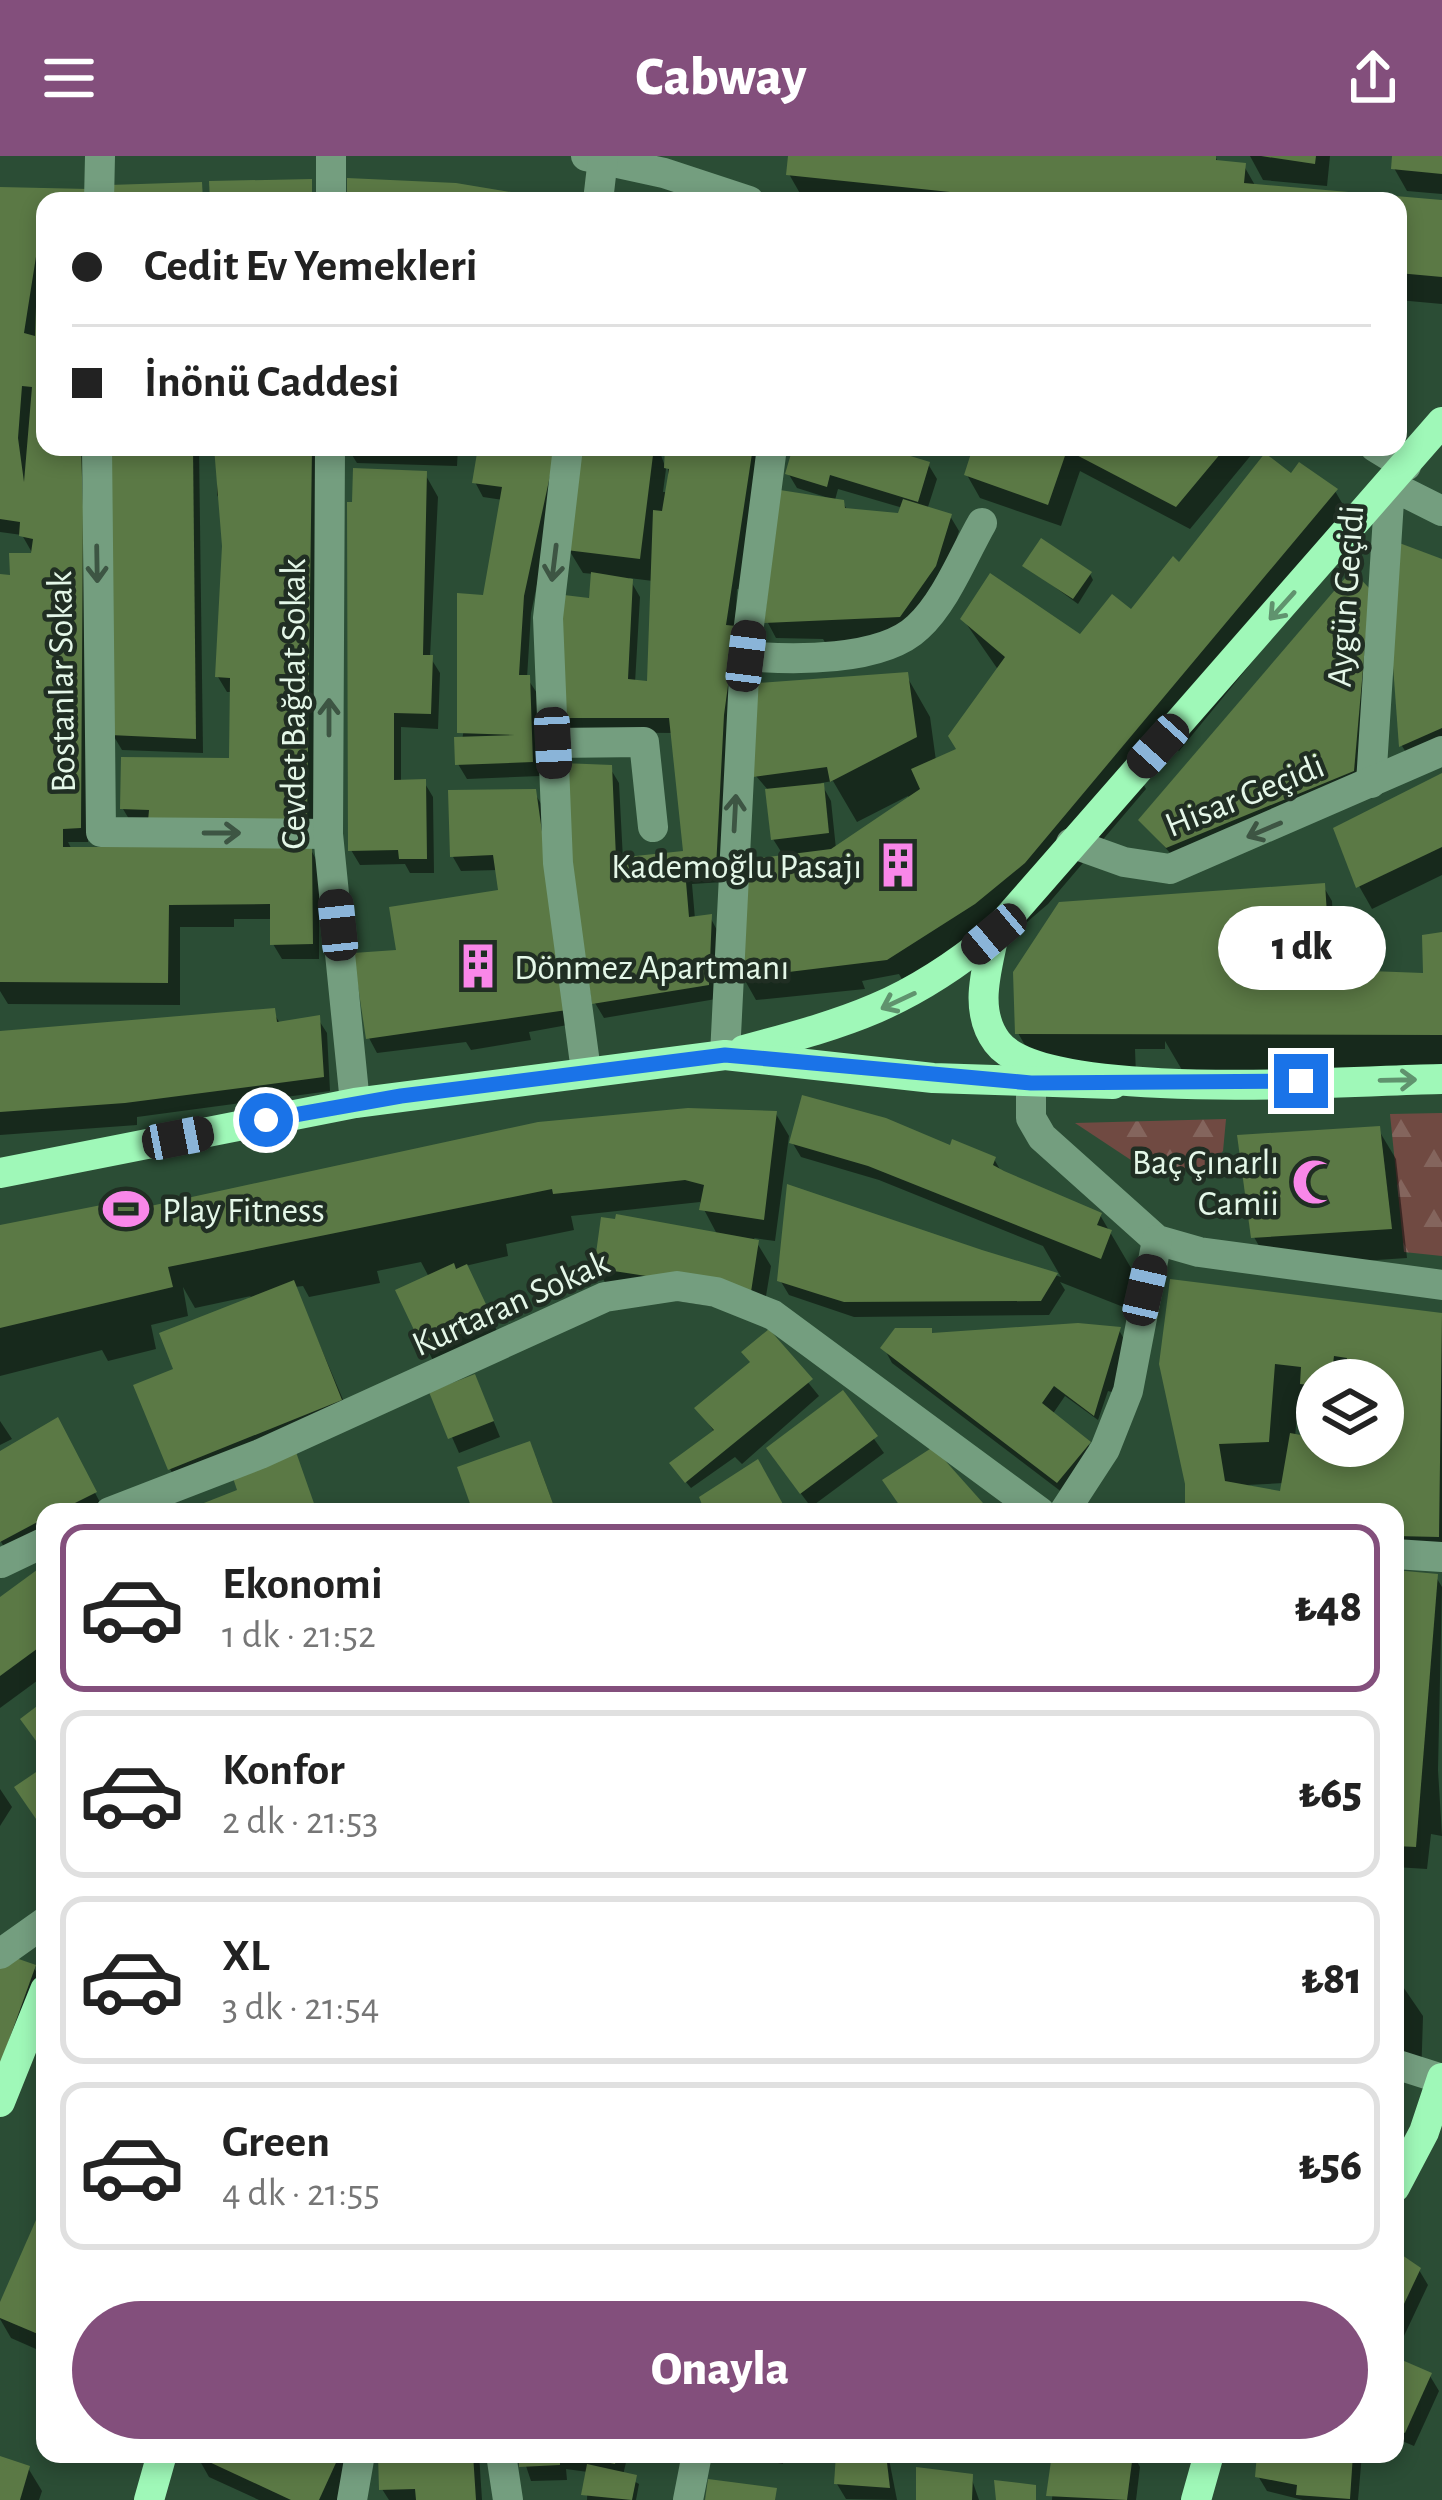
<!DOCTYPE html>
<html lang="tr">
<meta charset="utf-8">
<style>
:root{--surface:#fff;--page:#f2f2f2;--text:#222;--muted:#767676;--line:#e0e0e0;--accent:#834f7c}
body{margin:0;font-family:"Alegreya Sans",sans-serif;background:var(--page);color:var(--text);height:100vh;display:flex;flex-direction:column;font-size:45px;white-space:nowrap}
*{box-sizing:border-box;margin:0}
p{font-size:39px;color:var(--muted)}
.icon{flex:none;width:66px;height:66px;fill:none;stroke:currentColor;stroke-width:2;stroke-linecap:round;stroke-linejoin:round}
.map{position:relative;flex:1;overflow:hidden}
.panel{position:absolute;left:36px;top:1347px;width:1368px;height:960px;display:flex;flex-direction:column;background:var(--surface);border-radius:24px;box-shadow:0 6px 18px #0003}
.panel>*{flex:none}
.banner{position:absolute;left:36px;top:36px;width:1371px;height:264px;border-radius:24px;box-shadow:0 6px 18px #0003;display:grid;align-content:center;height:264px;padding:0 36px;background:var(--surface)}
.buttons{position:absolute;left:1296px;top:1203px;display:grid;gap:24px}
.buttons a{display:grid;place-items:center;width:108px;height:108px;border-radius:50%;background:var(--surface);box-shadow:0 6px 18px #0003;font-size:60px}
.end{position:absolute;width:54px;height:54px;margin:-27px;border:15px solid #1a73e8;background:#fff;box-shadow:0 0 0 6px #fff}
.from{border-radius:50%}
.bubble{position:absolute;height:84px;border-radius:42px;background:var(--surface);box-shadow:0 6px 18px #0003;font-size:39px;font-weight:800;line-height:84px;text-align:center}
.car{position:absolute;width:36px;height:72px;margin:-36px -18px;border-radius:15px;box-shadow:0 0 9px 3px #0007;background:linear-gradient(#222 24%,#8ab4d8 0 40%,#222 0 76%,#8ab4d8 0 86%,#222 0)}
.banner b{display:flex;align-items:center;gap:42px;height:114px;font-size:45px}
.banner b+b{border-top:3px solid var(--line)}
.banner i{width:30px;height:30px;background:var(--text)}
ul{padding:21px 0 0;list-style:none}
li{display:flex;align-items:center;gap:36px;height:168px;margin:0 24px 18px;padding:0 12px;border:6px solid var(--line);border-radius:24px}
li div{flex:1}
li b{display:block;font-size:45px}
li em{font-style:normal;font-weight:800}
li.current{border-color:var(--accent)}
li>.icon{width:108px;height:108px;stroke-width:1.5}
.cta{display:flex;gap:24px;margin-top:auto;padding:24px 36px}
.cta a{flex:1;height:138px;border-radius:72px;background:var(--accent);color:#fff;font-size:48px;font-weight:800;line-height:138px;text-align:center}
header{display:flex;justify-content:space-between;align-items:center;height:156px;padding:0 36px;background:var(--accent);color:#fff;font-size:54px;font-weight:800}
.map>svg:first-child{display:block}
</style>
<header><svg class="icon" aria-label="menu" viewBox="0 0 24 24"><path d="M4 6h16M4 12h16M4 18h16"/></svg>Cabway<svg class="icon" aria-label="share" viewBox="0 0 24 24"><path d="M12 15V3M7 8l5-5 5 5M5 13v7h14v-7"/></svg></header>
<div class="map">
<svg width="1442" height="2344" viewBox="0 0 1442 2344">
<defs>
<pattern id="forest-firs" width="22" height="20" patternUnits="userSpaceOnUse" patternTransform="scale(3)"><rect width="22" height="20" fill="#704a42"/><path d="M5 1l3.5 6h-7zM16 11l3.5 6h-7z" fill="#84655d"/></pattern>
</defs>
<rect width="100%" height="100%" fill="#2b4d35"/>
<g fill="url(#forest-firs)">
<polygon points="1442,957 1442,1100 1404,1096 1390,958"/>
<polygon points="1226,963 1223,995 1206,1014 1137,1008 1075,967"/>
</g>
<g fill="#0007" fill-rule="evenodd">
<polygon points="791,0 1050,0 1046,45 802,41 789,18"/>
<polygon points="1056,0 1215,0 1219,8 1244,10 1256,31 1442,47 1442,148 1398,144 1398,45 1052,45"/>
<polygon points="1250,0 1330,0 1327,30 1263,24"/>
<polygon points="1395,0 1442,0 1442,38 1407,35 1394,12"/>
<polygon points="350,25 456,30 539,45 350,45"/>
<polygon points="0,33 45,45 45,291 91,291 88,686 68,686 72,694 311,694 319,709 319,803 282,803 273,788 273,763 234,763 234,771 180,771 180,849 8,848 0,835 0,421 13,422 34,400 22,379 0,376"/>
<polygon points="108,291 199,291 203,597 122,594 113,579"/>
<polygon points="217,291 318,291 314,680 132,668 123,653 232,605 233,536 227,536 218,521 225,353 217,339"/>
<polygon points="347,291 458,291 457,310 357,307"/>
<polygon points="481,291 554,295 562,310 531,457 527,522 537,537 540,620 467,623 458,608 503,344 483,341 475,326"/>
<path d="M582 291H658L666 313 663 336H668V291H765L742 434 737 433 723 726 692 728 695 763 710 761 718 776 716 843 604 862 595 847 610 612 619 627 623 704 687 698 674 577 571 576 563 561 594 418 583 417 569 394ZM629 422 653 425 650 528 635 527 640 441Z"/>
<polygon points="794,291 871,291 928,308 937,323 927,354 950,360 959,375 943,426 908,476 828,491 823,483 776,482 768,467 843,347 848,355 900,361 903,352 838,333 835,344 797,332 788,317"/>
<polygon points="976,291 1248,291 1252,298 1190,373 1080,315 1061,370 980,342 967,319"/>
<polygon points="425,318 438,341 430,501 440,517 438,573 401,571 401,627 424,626 433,641 434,717 410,717 405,708 360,709 351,694"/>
<path d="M1335 335 1359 376 1179 595 1169 587 1133 610 1146 633 1048 748 999 790 914 844 899 818 862 825 865 833 756 844 743 821 785 702 773 683 768 634 756 620 906 519 930 561 936 605 960 594 999 515 963 463 1081 482 1132 457 1180 410ZM833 625 857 666 908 640 910 643 836 693 831 645 821 627Z"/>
<polygon points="1442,406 1442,591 1411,604 1402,590 1394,489 1361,630 1177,705 1142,665 1368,435"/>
<polygon points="1026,410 1090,418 1093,424 1078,448"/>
<polygon points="1442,621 1442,719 1372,753 1359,730"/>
<polygon points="534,636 543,651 573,868 529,876 531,884 471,894 466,886 377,897 369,882 399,796 504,749 498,714 461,715 453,701"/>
<polygon points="1323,730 1332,745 1335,804 1321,805 1327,816 1425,820 1442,779 1442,919 1192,931 1165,885 1165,893 1135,893 1136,920 1042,919 1018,877"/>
<polygon points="273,856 281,869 318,863 327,877 330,935 137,961 137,969 0,979 0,878"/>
<polygon points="776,958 789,980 775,1085 754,1082 771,1110 763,1158 610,1135 597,1112 718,1080 700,1046 571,1060 574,1074 506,1088 508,1100 465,1110 499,1179 435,1208 427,1193 429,1121 421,1106 377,1115 380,1127 309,1141 303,1130 295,1131 353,1267 183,1335 170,1313 177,1214 251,1140 195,1152 183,1131 188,1160 151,1169 156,1193 108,1205 102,1194 0,1220 0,1072 140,1044 146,1054"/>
<polygon points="1378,973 1396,1003 1407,1102 1271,1111 1254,1081"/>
<polygon points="792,986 951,993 994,1003 1002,1017 1100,1059 1141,1129 1131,1154 1060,1126 1065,1134 1049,1159 854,1161 789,1139 780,1124 789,1032 1061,1121 1043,1090 879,1024 801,1001"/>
<path d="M1173 1126 1442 1161V1410L1395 1394V1356H1188ZM1317 1224H1383V1290H1317V1285L1295 1281 1298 1248 1317 1251ZM1284 1327 1283 1338 1247 1329Z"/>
<polygon points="1119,1174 1127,1189 1115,1237 1108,1235 1098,1264 1065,1240 1052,1259 1088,1288 1097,1303 1067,1340 892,1207 884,1192 933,1180"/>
<polygon points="768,1177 819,1240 742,1308 735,1301 691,1332 676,1314 715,1277 698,1252 752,1208"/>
<polygon points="482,1237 500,1281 459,1297 433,1238"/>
<polygon points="842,1238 884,1297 811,1351 778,1307"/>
<polygon points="0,1265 12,1283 0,1289"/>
<polygon points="57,1265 103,1352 45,1356 45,1382 9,1400 0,1384 0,1298"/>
<polygon points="537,1304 556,1356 476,1356 461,1313"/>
<polygon points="45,1412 45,1519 0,1552 0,1444"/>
<polygon points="1395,1417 1436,1421 1442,1431 1438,1614 1442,1680 1431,1678 1427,1713 1395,1711"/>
<polygon points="0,1633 12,1651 0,1670"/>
<polygon points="34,1812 43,1827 0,1943 0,1814"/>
<polygon points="1395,1819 1423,1860 1421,1924 1395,1920"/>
<polygon points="45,2071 45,2197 11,2182 0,2163 0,2153"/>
<polygon points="1395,2107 1419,2114 1428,2129 1395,2199"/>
<polygon points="1395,2205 1430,2220 1439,2235 1414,2290 1395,2282"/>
<polygon points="196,2298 363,2298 342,2344 259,2344 209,2321"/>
<polygon points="381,2298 479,2298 482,2344 389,2344 382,2333"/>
<polygon points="522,2298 628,2298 623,2319 639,2328 636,2344 587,2344 588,2316 566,2313 567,2324 531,2325"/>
<polygon points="732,2298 784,2298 783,2308"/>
<polygon points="839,2298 888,2298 897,2344 846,2343 837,2328"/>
<polygon points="1055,2298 1133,2298 1140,2311 1136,2344 1052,2344"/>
<polygon points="1260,2298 1362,2298 1358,2344 1303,2344 1267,2335 1258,2320"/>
<polygon points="0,2303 28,2312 42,2335 39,2344 0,2344"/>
<polygon points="971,2321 979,2344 919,2344"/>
</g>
<g fill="#5b7945" fill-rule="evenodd">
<polygon points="788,0 1216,0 1216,4 1246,7 1244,27 1442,44 1442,121 1398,117 1398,45 978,45 979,39 786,19"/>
<polygon points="1261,0 1316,0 1315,8"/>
<polygon points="1392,0 1442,0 1442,18 1391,13"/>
<polygon points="347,22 456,27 553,43 347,45"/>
<polygon points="312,23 312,45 210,45 209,25"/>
<polygon points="202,26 203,45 110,45 109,29"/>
<path d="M0 31 88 33V45H45V89L38 88 24 177 35 180 37 121 45 122V291H81L83 351 81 672 63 673V691H312L313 788 270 789V748L169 749 168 827 0 826V418L10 419 9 397H31L33 383 19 380 20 366 0 363ZM22 230 32 231 24 326 18 282Z"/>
<polygon points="105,291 193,291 196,583 110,579"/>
<polygon points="214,291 312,291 307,666 148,665 149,654 120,653 121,601 229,602 230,522 215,521 222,390"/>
<polygon points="478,291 556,292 524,440 519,519 530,519 533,606 455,609 454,581 515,579 457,577 457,437 483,439 502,331 472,327"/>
<polygon points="579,291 654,291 640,403 566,394"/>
<polygon points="665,291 753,291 726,469 736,470 724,559 716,712 685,714 689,761 712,758 709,829 592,848 566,687 562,607 612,609 616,702 683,695 669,562 560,562 559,479 564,439 589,442 591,416 633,423 628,523 647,525 653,354 662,355 669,313 664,312"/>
<polygon points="793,291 881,291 930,306 918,346 830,319 827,331 785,318"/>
<polygon points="973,291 1226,291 1176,351 1067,294 1048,349 964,319"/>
<polygon points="1265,297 1291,317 1299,306 1338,333 1025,707 975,748 887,804 740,822 745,704 831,693 920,633 911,613 956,593 948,580 1005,501 960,463 990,417 1080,478 1112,438 1131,453 1173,400 1179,406"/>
<polygon points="353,312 427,315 423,499 433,499 431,558 394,557 394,624 426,623 427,703 399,703 398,694 348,695 347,346 352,346"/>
<polygon points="780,334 844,344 845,352 898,357 903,343 952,358 936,410 900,461 764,467"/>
<polygon points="1041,382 1092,416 1073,443 1022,410"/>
<polygon points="1394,385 1442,403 1442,572 1399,591 1391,482"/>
<polygon points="1352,414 1370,433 1354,615 1166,692 1138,664"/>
<polygon points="908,516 917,581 830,626 827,611 753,621 758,527"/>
<polygon points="1442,617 1442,691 1356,732 1333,672"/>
<polygon points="824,627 829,677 771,684 765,633"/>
<polygon points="536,633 567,854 366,883 353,797 396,794 389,751 498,734 493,699 450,701 448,634"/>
<polygon points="1325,727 1329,790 1316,791 1317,813 1423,817 1422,779 1442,776 1442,879 1015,878 1013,816 1059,746"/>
<polygon points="275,852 277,866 320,859 324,921 125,947 0,956 0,875"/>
<polygon points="802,939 886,962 950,989 952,983 996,1001 993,1009 1004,1015 1102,1057 1097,1069 1112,1074 1101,1103 868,1010 789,987"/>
<polygon points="688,952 777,955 764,1064 699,1054 704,1029 685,1024 553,1038 552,1033 168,1111 173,1131 0,1172 0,1069 142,1041 144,1051 155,1049 538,966"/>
<polygon points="1380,970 1392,1073 1251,1082 1237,979"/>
<polygon points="787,1028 982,1094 1058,1117 1041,1145 844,1146 818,1138 777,1125"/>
<polygon points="616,1058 759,1084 751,1136 594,1112 601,1061 615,1063"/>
<polygon points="454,1107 456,1113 467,1108 493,1163 424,1195 395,1134"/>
<path d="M1170 1123 1442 1157 1439 1381 1395 1380V1356H1185V1328L1159 1208ZM1334 1200 1347 1202 1344 1224H1383V1290H1317V1282L1290 1277 1280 1335 1225 1325 1219 1288 1269 1286 1275 1208 1301 1211 1300 1228 1317 1230V1224H1331Z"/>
<polygon points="294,1124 342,1244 168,1314 133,1229 173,1213 159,1177"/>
<polygon points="1078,1167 1121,1171 1094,1260 1054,1230 1042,1247 1091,1286 1057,1327 880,1192 895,1172 932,1172 932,1177"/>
<polygon points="769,1173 813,1223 685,1327 669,1307 714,1274 694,1252 750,1206 741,1196"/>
<polygon points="475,1218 494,1265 448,1283 429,1236"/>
<polygon points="843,1234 878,1280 800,1338 766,1292"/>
<polygon points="58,1261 97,1336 57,1356 45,1356 45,1362 0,1386 0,1295"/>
<polygon points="530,1285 555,1353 473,1356 457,1311"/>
<polygon points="933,1291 991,1356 904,1356 882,1324"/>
<polygon points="296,1296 317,1356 181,1356 237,1334 232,1319"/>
<polygon points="758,1303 784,1350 770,1356 705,1356 699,1341"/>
<polygon points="45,1408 45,1487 0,1520 0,1441"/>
<polygon points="1395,1414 1438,1418 1416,1691 1395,1690"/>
<polygon points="45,1544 45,1597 20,1563"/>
<polygon points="45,1610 45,1676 14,1631"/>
<polygon points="10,1800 36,1809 0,1909 0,1810"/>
<polygon points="1395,1816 1400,1816 1399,1882 1395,1882"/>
<polygon points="36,2064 45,2068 45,2181 0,2162 0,2146"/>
<polygon points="1399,2097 1421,2112 1395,2167 1395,2102"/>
<polygon points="1395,2201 1432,2217 1405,2277 1395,2272"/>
<polygon points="192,2298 340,2298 319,2344 291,2344"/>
<polygon points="378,2298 473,2298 476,2344 416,2344 415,2333 379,2334"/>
<polygon points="519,2298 560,2298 560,2309 519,2311"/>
<polygon points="568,2298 617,2298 615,2308"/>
<polygon points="836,2298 886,2298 890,2332 834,2328"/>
<polygon points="1052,2298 1133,2298 1127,2344 1046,2340"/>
<polygon points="1257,2298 1353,2298 1350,2343 1296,2339 1297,2329 1255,2321"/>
<polygon points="0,2300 30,2310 20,2344 0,2344"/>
<polygon points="587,2308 637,2319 632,2344 581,2339"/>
<polygon points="916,2311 973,2318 972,2344 916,2344"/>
<polygon points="708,2323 777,2332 775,2344 705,2344"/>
<polygon points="994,2324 1036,2329 1036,2344 996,2344"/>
</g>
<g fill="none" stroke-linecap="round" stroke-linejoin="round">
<g stroke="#749e7f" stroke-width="30">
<polyline points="331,0 331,45"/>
<polyline points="586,0 664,17 749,45"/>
<polyline points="99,45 100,0"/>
<polyline points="598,45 603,2"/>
<polyline points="97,291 101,676 328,678"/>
<polyline points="330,291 328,678 355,947"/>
<polyline points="568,291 548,462 558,707 586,915"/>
<polyline points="1375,291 1406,310"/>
<path d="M745 500C792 504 882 506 918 471 946 445 963 400 982 367"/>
<polyline points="553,587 644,586 653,671"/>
<polyline points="1371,627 1390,329 1442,355"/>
<polyline points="1071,687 1124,706 1170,713 1442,595"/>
<polyline points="725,899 745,500 772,291"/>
<polyline points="1031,927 1031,962 1042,981 1157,1084 1199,1096 1442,1129"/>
<polyline points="110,1356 260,1298 605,1141 677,1130 716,1136 773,1159 1040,1356"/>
<polyline points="1064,1356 1105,1293 1128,1235 1157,1084"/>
<polyline points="1395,1398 1442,1401"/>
<polyline points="1,1407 45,1386"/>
<polyline points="0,1798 45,1766"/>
<polyline points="1395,1908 1442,1923"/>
<polyline points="501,2298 508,2344"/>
<polyline points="352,2344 360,2298"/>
<polyline points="688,2344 697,2298"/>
</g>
<g stroke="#9ff8b8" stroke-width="30">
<path d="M994 778C987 814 973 854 997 886 1044 949 1359 924 1442 923"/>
<path d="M744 894C849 866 908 849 994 778L1442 266"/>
<polyline points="0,1017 355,947 725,899 933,922 1113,928"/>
<polyline points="0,1946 45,1834"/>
<polyline points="1395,2031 1424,1976 1442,1922"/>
<polyline points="149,2344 162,2298"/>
<polyline points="1196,2344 1209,2298"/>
</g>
</g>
<defs><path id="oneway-shaft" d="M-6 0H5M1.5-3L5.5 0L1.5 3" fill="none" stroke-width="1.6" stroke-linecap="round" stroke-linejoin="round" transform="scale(3)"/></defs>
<g stroke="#3d5543">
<use href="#oneway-shaft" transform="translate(554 407) rotate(97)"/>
<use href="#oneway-shaft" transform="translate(97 408) rotate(89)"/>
<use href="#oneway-shaft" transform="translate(329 561) rotate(-90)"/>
<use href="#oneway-shaft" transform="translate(735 657) rotate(-87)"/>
<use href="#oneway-shaft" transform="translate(1264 674) rotate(157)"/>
<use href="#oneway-shaft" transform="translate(222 677)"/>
</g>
<g stroke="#60936e">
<use href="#oneway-shaft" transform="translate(1282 450) rotate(132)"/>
<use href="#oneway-shaft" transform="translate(898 845) rotate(155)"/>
<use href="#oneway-shaft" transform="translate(1398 924) rotate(-1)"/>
</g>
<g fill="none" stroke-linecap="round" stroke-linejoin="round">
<polyline stroke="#1a73e8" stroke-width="15" points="266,964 401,940 725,899 1031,927 1301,925"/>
</g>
<defs>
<g id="building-bare" transform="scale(3.6)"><path d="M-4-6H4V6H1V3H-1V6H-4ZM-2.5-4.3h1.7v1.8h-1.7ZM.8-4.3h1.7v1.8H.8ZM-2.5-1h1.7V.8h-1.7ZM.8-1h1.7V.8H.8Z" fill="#f987e9" stroke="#202e23" stroke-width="2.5" paint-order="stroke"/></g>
<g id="mosque-bare" transform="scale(3.6)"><path d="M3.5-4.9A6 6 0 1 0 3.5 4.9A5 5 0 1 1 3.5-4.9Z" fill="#f987e9" stroke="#202e23" stroke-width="2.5" paint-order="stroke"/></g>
<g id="stadium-bare" transform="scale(3.6)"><path d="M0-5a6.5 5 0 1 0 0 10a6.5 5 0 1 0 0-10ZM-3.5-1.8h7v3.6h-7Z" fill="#f987e9" stroke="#202e23" stroke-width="2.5" paint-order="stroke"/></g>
</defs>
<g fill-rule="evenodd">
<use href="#building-bare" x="898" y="709"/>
<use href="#building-bare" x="478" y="810"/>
<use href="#mosque-bare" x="1315" y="1026"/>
<use href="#stadium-bare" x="126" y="1053"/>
</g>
<g text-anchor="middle" stroke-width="9" stroke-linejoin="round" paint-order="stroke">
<g font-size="36" fill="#e4f7e8" stroke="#202e23">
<text transform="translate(1344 440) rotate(-86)" y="13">Aygün Geçidi</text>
<text transform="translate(60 526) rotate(-91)" y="13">Bostanlar Sokak</text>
<text transform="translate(292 548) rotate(-90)" y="13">Cevdet Bağdat Sokak</text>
<text transform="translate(1244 638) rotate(-22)" y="13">Hisar Geçidi</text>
<text transform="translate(510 1146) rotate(-24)" y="13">Kurtaran Sokak</text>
</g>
<g font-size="36" fill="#e4f7e8" stroke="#202e23" text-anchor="end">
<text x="862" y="722">Kademoğlu Pasajı</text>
<text x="514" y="823" text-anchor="start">Dönmez Apartmanı</text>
<text x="1279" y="1018">Baç Çınarlı<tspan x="1279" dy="41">Camii</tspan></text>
<text x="162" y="1066" text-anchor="start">Play Fitness</text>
</g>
</g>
</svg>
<div class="buttons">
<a><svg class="icon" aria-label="layers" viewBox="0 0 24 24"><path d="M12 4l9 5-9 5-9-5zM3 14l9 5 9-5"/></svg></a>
</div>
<i class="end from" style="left:266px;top:964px"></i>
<i class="end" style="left:1301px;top:925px"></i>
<div class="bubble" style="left:1218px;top:750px;width:168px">1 dk</div>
<i class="car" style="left:746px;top:500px;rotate:7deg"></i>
<i class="car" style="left:553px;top:587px;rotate:177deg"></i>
<i class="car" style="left:1158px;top:590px;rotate:222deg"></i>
<i class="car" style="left:338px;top:769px;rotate:354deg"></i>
<i class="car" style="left:994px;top:778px;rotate:230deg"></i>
<i class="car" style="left:178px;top:982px;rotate:79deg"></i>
<i class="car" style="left:1145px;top:1134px;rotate:13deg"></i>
<div class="banner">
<b><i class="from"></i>Cedit Ev Yemekleri</b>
<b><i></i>İnönü Caddesi</b>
</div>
<section class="panel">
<ul>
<li class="current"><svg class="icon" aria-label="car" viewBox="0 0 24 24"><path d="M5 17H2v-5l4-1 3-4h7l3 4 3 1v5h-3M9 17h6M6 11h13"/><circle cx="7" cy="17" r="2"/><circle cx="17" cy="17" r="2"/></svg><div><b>Ekonomi</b><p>1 dk · 21:52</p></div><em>₺48</em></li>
<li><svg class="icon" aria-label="car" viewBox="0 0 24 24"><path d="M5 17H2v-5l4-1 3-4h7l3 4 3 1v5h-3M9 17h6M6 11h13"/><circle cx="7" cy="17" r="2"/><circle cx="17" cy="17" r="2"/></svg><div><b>Konfor</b><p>2 dk · 21:53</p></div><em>₺65</em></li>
<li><svg class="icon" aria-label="car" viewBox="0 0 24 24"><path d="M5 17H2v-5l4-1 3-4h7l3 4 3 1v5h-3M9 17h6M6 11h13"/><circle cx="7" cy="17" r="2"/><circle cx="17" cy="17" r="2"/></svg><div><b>XL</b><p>3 dk · 21:54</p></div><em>₺81</em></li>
<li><svg class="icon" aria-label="car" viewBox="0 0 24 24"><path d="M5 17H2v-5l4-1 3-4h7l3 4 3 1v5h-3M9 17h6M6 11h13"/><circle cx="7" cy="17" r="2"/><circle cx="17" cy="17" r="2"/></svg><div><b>Green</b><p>4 dk · 21:55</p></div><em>₺56</em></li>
</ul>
<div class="cta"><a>Onayla</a></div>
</section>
</div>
